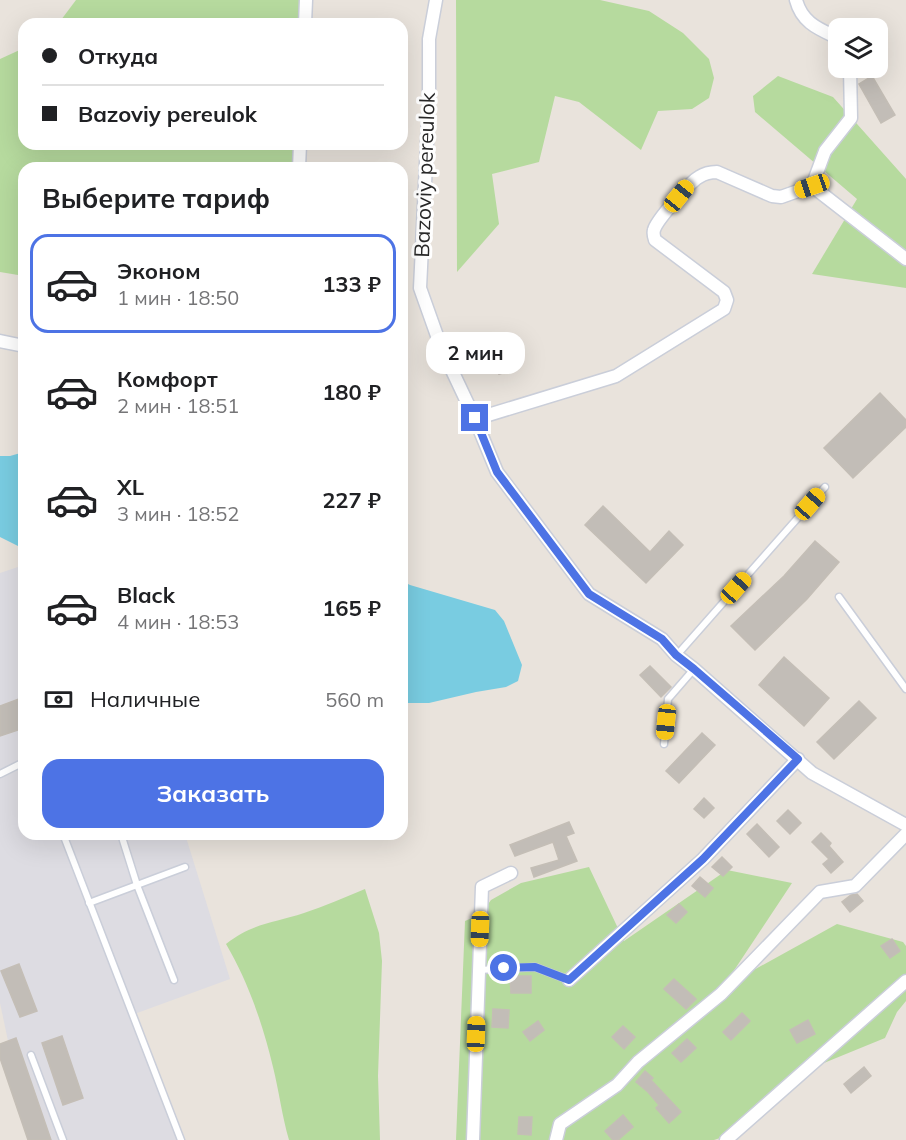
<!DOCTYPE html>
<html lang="ru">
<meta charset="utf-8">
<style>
:root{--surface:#fff;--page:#f2f2f2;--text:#202124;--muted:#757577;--line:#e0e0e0;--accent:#4d73e5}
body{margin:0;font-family:Mulish,sans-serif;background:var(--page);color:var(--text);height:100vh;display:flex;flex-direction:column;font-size:22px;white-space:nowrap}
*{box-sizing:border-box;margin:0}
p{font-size:20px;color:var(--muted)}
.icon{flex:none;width:33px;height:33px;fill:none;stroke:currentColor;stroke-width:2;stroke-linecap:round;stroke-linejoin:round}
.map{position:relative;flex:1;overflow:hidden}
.side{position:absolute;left:18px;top:162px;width:390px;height:678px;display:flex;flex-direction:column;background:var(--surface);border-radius:18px;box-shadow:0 6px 24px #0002}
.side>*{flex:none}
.guide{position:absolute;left:18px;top:18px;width:390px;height:132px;border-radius:18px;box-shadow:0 6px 24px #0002;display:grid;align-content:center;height:132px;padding:0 24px;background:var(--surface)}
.tools{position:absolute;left:828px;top:18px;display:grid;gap:12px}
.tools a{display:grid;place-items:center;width:60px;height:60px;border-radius:12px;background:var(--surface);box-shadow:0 6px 24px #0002;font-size:30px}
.end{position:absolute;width:27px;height:27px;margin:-14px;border:8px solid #4d73e5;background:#fff;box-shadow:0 0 0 3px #fff}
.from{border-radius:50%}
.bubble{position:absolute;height:42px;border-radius:18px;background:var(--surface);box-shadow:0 6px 24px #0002;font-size:20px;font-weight:700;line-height:42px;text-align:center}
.car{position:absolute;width:18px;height:36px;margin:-18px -9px;border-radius:8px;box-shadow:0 0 4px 2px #0007;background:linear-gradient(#f5c518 24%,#345 0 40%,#f5c518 0 76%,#345 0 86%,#f5c518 0)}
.guide b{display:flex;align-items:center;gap:21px;height:57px;font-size:22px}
.guide b+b{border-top:2px solid var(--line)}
.guide i{width:15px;height:15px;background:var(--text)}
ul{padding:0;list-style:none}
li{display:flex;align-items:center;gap:18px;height:99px;margin:0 12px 9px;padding:0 12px;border:3px solid transparent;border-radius:18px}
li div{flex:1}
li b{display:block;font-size:22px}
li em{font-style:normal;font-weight:700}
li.selected{border-color:var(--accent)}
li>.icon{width:54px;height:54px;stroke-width:1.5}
h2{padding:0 24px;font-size:27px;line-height:72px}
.pay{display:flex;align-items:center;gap:15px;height:66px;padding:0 24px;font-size:22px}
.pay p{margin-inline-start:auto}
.primary-button{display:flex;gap:12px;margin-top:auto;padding:12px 24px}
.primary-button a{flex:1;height:69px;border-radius:18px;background:var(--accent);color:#fff;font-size:24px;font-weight:700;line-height:69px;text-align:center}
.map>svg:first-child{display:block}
</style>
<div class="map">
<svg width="906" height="1140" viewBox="0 0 906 1140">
<rect width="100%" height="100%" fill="#e9e3dc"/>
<polygon fill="#dddce2" points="24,565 24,834 185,834 230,979 129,1016 177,1140 29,1140 0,1003 0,573"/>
<g fill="#b6da9e">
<polygon points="76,0 300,0 299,24 58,24"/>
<polygon points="456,0 600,0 649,11 683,33 709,59 714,78 709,98 692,109 658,111 641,150 579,102 555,96 539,162 492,174 499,224 457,272"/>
<polygon points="24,48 24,144 294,144 293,168 24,168 24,276 0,272 0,59"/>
<polygon points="778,76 833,97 906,179 906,288 812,274 857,199 755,112 753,96"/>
<polygon points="589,867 624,941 727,870 792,883 723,987 837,924 903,942 906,946 906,1001 897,1012 885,1038 819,1065 726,1136 714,1140 456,1140 465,921 481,914 491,900 521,883"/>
<path d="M365 889 379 933 382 961 378 1076 380 1140H289C282 1116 279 1091 273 1067 263 1025 248 981 226 944 252 923 274 923 304 913 325 906 345 897 365 889Z"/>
</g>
<g fill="#79cce1">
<polygon points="24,452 24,549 0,537 0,456 10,456"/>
<polygon points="402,581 410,585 495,610 504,621 522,665 518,681 506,687 476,692 429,703 402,703"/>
</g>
<g fill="#c2bdb7" stroke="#c4beb6" stroke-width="1.5">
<polygon points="872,76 895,115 881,123 859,84"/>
<polygon points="506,342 514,370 499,374 491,346"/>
<polygon points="880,393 906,420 906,427 853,478 824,448"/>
<polygon points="603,506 650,552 669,531 683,545 646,583 585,525"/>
<polygon points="815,541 839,562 807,599 755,650 731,626 784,576"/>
<polygon points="784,657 829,698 804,726 759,685"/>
<polygon points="650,666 671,687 661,697 640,675"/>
<polygon points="24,697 24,728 0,736 0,706"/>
<polygon points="859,701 876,718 834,759 817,742"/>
<polygon points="702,733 715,745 679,783 666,771"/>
<polygon points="704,798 714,808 704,818 694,809"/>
<polygon points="788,810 801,823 790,834 777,821"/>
<polygon points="569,822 574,833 566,836 577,861 534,877 531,868 559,860 553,842 515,856 510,845"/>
<polygon points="757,824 779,847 769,857 747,834"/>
<polygon points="821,833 831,843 829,846 843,862 831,873 823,864 829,859 812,842"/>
<polygon points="722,857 732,867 723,876 712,867"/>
<polygon points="700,877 713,888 705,897 692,886"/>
<polygon points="857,894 863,901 850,912 842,902 851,895"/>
<polygon points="679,904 687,912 676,923 667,915"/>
<polygon points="892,939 900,951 890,958 881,946"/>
<polygon points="19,964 37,1011 20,1017 1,971"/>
<polygon points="510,976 531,976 531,993 511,993"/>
<polygon points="674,979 696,999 686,1009 664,989"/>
<polygon points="493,1009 509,1010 508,1028 492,1027"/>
<polygon points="742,1013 750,1021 731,1040 723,1032"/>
<polygon points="808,1020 815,1034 797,1043 790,1030"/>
<polygon points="538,1021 544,1030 530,1041 523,1032"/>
<polygon points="623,1026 635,1037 624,1049 612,1037"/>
<polygon points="62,1036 83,1098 63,1105 42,1043"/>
<polygon points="16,1038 51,1140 28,1140 0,1058 0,1044"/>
<polygon points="687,1039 696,1048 681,1062 672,1053"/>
<polygon points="864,1067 871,1076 851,1093 844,1084"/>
<polygon points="645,1071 653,1078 651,1080 681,1112 669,1123 656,1108 659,1105 648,1092 636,1082"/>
<polygon points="623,1115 633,1127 618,1140 613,1140 605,1131"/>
<polygon points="519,1117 532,1117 531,1135 518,1134"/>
</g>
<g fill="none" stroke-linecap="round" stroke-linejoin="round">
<g stroke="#caced9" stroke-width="9">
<g id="service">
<polyline points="839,597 906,689"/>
<polyline points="677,655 825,487"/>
<polyline points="664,744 668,699 694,669"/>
<polyline points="0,774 24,762"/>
<polyline points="63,834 181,1140"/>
<polyline points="121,834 137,885 174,980"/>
<polyline points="89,903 185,867"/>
<polyline points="479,970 535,967 569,980"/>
<polyline points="31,1055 63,1140"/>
</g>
</g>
<g stroke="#caced9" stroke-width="15">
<g id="minor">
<polyline points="436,0 429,39 429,101 420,288 441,347 475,419 497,472 589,594 662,639 676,655 694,669 812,773 906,825"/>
<path d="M796 0C802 23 819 29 838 38"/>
<polyline points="305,24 306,0"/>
<polyline points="850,68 851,118 825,151 812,186 906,259"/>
<polyline points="299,168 300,144"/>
<polyline points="0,341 24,346"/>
<path d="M475 419 616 376 724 309 727 300 724 292 655 240C654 237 653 233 654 230 656 221 690 182 699 177 705 173 710 172 717 172L772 196 781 197 812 186"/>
<polyline points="569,980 703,859 798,759"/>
<polyline points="473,1140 482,887 511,873"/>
<polyline points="556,1140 560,1124 617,1085 638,1062 721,994 820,892 855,886 906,834"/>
<polyline points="726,1140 906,981"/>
</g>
</g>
<use href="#service" stroke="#fff" stroke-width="6"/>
<use href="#minor" stroke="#fff" stroke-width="12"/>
</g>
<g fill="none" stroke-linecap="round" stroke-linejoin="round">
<polyline stroke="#4d73e5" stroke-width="8" points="475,418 497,472 589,594 662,639 676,655 694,669 798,759 703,859 569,980 535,967 504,968"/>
</g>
<g text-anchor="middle" stroke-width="6" stroke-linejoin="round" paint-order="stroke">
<g font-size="21" fill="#282828" stroke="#fff">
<text transform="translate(425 175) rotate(-88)" y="7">Bazoviy pereulok</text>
</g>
</g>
</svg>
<div class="tools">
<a><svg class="icon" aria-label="layers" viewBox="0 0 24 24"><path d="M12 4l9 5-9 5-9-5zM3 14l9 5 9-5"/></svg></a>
</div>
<i class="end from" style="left:504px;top:968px"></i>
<i class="end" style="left:475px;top:418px"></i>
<div class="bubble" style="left:426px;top:332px;width:99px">2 мин</div>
<i class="car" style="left:812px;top:186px;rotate:251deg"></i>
<i class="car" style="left:679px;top:196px;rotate:39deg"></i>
<i class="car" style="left:810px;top:504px;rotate:41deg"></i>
<i class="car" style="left:736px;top:588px;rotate:42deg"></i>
<i class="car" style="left:666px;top:722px;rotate:186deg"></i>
<i class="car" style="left:480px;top:929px;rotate:182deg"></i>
<i class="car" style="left:476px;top:1034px;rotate:2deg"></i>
<div class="guide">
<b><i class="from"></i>Откуда</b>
<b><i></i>Bazoviy pereulok</b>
</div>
<section class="side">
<h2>Выберите тариф</h2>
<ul>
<li class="selected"><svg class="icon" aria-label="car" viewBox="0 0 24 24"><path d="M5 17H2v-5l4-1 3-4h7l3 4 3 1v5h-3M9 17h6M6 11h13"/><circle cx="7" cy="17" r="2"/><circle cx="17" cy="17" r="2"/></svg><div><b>Эконом</b><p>1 мин · 18:50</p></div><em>133 ₽</em></li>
<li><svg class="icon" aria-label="car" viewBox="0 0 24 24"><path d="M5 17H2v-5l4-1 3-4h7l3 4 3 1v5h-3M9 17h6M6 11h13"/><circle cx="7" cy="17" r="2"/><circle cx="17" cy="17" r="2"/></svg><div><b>Комфорт</b><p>2 мин · 18:51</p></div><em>180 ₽</em></li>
<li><svg class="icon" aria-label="car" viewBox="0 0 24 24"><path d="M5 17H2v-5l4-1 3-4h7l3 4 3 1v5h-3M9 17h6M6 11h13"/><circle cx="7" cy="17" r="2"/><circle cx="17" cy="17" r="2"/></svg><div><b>XL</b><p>3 мин · 18:52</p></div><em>227 ₽</em></li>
<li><svg class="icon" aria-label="car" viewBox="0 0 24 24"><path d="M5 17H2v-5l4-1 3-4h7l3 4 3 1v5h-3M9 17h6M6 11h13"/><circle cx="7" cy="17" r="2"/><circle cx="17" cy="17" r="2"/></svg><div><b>Black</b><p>4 мин · 18:53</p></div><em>165 ₽</em></li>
</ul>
<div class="pay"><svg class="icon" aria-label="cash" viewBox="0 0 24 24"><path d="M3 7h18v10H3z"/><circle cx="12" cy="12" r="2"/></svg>Наличные<p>560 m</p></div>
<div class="primary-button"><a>Заказать</a></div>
</section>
</div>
